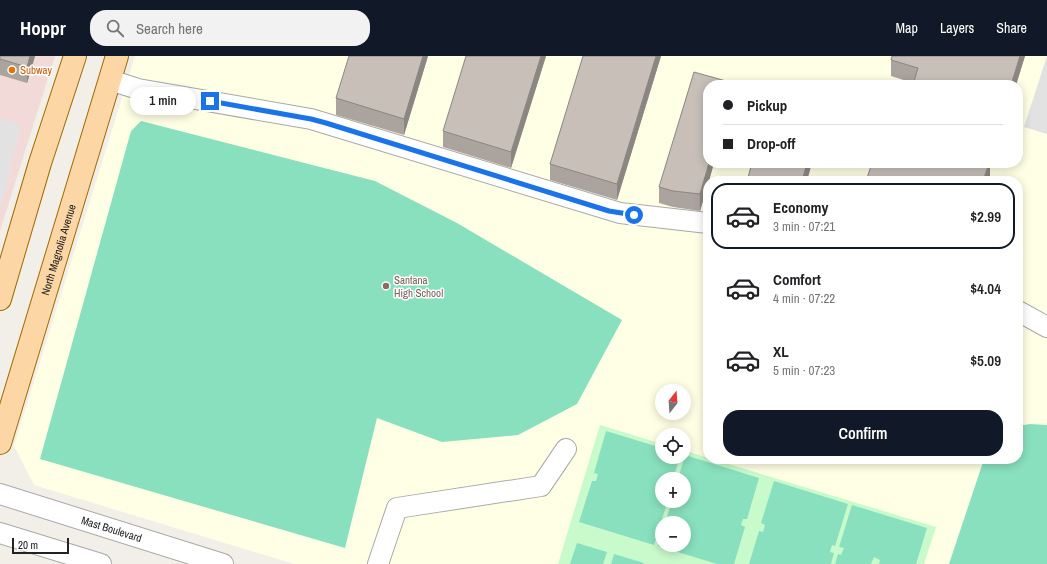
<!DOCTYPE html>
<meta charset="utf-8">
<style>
:root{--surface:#fff;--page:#f2f2f2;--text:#202124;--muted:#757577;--line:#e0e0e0;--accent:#111827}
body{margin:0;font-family:"Archivo Narrow",sans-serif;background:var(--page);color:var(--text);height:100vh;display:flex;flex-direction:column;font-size:15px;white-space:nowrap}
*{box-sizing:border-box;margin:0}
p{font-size:13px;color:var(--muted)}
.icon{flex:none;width:22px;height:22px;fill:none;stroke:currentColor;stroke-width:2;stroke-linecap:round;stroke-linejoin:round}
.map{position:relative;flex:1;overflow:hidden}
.panel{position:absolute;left:703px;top:120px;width:320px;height:288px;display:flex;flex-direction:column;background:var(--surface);border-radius:16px;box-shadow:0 2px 10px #0003}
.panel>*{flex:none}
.banner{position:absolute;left:703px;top:24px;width:320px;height:88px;border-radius:16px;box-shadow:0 2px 10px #0003;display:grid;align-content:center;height:88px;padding:0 20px;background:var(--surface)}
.needle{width:26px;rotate:17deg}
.fabs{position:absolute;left:655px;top:328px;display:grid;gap:8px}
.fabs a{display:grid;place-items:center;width:36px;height:36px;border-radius:50%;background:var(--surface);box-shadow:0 2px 10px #0003;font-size:20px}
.scale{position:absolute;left:12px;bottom:10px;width:57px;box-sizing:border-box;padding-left:4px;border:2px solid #222;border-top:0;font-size:11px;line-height:14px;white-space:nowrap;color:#222;-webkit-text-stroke:3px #fff;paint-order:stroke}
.end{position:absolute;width:18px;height:18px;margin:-9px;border:5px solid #1a73e8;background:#fff;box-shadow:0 0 0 2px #fff}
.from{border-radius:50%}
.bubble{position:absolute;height:28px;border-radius:14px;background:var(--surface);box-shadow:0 2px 10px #0003;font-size:13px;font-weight:600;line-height:28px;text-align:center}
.banner b{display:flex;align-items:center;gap:14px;height:38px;font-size:15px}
.banner b+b{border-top:1px solid var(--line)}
.banner i{width:10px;height:10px;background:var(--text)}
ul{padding:7px 0 0;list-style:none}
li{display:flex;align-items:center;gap:12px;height:66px;margin:0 8px 6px;padding:0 12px;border:2px solid transparent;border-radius:16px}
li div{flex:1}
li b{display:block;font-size:15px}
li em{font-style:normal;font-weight:600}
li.selected{border-color:var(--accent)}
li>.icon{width:36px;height:36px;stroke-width:1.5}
.cta{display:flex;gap:8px;margin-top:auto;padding:8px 20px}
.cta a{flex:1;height:46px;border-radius:16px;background:var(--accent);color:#fff;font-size:16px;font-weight:600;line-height:46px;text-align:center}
header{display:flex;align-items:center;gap:24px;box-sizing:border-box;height:56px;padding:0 20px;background:var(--accent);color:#fff}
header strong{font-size:19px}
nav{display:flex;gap:22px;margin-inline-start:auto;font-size:14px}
.search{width:280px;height:36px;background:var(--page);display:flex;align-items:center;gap:10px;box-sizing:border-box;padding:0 14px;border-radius:16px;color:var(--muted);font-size:15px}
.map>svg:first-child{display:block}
</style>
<header>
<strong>Hoppr</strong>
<div class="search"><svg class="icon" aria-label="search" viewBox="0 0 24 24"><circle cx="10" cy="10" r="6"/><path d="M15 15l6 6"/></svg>Search here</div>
<nav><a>Map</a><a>Layers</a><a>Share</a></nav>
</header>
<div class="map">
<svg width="1047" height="508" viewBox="0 0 1047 508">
<rect width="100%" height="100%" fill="#f2efe9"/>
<polygon fill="#f2dad9" points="0,0 55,0 0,175"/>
<path fill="#ffffe5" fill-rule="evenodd" d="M135 0H1047V508H294L34 429 14 390ZM708 29H1018V107H708ZM708 125H1018V403H708ZM662 335H684V357H662ZM662 379H684V401H662ZM662 423H684V445H662ZM662 467H684V489H662Z"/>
<path fill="#c8facc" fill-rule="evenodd" d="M600 369 662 388V401H684V394L708 402V403H712L936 471 924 508H558ZM662 423H684V445H662ZM662 467H684V489H662Z"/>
<g fill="#88e0be">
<polygon points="141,65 375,125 457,167 622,264 577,348 518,379 442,386 377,362 345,492 40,403 131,75"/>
<polygon points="1030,368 1047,369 1047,508 949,508 984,403 1018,403 1018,370"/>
<polygon points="606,375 662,392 662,401 680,401 673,423 662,423 662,445 667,447 654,489 579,466 592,425 596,425 598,418 594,417"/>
<polygon points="685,399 759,422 747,463 743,463 741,469 745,471 734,508 717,508 658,490 662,478 662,489 684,489 684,467 665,467 671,448 674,449 676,445 684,445 684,423 678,423"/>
<polygon points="774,425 848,448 835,490 832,489 830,496 834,497 831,508 749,508 759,475 763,476 765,469 761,467"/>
<polygon points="852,449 927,472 916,508 879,508 880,504 874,501 871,508 835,508 838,498 841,499 844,492 839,491"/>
<polygon points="577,487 607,496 603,508 570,508"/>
<polygon points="614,498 644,507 643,508 611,508"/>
</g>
<g fill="#e2e2e2">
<polygon points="1047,0 1047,78 1024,71"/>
<polygon points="0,62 21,69 0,153"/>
</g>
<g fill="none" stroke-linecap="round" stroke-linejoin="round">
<g stroke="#a9a9a9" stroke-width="22">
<g id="minor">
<polyline points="110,24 138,33 311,63 620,157 708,167"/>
<polyline points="1018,255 1047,271"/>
<path id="s1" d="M0 438 223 508"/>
<polyline points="0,477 101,508"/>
<polyline points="378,508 397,452 541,430 566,393"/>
</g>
</g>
<g stroke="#a06b00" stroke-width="24">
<g id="major">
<polyline points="0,243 40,107 75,0"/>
<path id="s2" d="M0 387 117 0"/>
</g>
</g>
<use href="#minor" stroke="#fff" stroke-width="20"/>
<use href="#major" stroke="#fcd6a4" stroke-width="22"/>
</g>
<g fill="#aba49e">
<polygon points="0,0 35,0 27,27 0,19"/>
<polygon points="428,0 404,79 336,59 336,42"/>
<polygon points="546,0 511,112 443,91 443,75"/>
<polygon points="661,0 617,144 550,124 550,108"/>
<polygon points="892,0 1025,0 1016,29 913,27 891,20 891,4"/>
<polygon points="733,29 708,107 714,107 700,155 673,151 659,147 659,131"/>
</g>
<g fill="#8b8681">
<polygon points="30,0 35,0 27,27 27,11"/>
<polygon points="423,0 428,0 404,79 404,63"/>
<polygon points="541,0 546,0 511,112 511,96"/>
<polygon points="656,0 661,0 617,144 617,128"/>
<polygon points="1020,0 1025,0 1016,29 1011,29"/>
<polygon points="709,107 714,107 709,125 708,125 708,128 700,155 700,138"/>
<polygon points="807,107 812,107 807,125 802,125"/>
<polygon points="989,107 990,107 990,120 988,125 983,125"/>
</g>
<g fill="#c7bfb8" stroke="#8b8681">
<polygon points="0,0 30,0 27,11 0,3"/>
<polygon points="349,0 423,0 404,63 336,42"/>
<polygon points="466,0 541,0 511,96 443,75"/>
<polygon points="583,0 656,0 617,128 550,108"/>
<polygon points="892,0 1020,0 1011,29 913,29 918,12 891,4"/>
<polygon points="694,16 733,27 733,29 708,29 708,107 709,107 700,138 673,135 659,131"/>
<polygon points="752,107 807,107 802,125 747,125"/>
<polygon points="872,107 989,107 983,125 866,125"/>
</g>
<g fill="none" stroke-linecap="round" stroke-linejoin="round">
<polyline stroke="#1a73e8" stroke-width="5" points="210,45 311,63 326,67 609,155 634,159"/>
</g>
<circle fill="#e8710a" stroke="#fff" stroke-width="1.5" cx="12" cy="14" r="4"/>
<circle fill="#8d6e63" stroke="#fff" stroke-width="1.5" cx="386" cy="230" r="4"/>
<g text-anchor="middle" stroke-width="3" stroke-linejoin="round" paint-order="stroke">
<g font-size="11" fill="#c56008" stroke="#fff" text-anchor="start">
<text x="20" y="18">Subway</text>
</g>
<g font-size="11" fill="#222" stroke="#fff">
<text dy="4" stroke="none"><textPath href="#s2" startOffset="202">North Magnolia Avenue</textPath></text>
<text dy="4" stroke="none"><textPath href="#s1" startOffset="117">Mast Boulevard</textPath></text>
</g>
<g font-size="11" fill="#785e54" stroke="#fff" text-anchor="start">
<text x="394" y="228">Santana<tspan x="394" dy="13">High School</tspan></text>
</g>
</g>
</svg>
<div class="fabs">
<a><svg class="needle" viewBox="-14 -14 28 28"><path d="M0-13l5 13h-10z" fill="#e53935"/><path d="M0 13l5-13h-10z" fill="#757577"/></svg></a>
<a><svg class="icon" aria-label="locate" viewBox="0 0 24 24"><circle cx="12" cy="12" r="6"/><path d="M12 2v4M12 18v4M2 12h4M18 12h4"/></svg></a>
<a>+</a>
<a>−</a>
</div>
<div class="scale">20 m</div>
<i class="end from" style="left:634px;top:159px"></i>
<i class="end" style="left:210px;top:45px"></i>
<div class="bubble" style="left:130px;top:31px;width:66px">1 min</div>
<div class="banner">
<b><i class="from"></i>Pickup</b>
<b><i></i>Drop-off</b>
</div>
<section class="panel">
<ul>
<li class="selected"><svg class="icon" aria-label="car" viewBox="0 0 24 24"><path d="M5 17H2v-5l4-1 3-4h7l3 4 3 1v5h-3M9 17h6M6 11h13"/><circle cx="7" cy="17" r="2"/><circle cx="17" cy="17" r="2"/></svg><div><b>Economy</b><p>3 min · 07:21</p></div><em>$2.99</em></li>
<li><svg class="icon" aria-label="car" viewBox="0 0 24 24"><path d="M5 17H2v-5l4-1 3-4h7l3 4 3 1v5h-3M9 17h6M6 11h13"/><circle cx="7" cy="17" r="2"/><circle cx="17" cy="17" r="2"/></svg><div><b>Comfort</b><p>4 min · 07:22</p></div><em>$4.04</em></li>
<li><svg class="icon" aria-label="car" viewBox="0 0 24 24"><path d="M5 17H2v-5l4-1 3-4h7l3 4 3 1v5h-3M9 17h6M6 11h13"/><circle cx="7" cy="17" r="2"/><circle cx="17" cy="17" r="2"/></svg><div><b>XL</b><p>5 min · 07:23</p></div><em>$5.09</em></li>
</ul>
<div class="cta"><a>Confirm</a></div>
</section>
</div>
